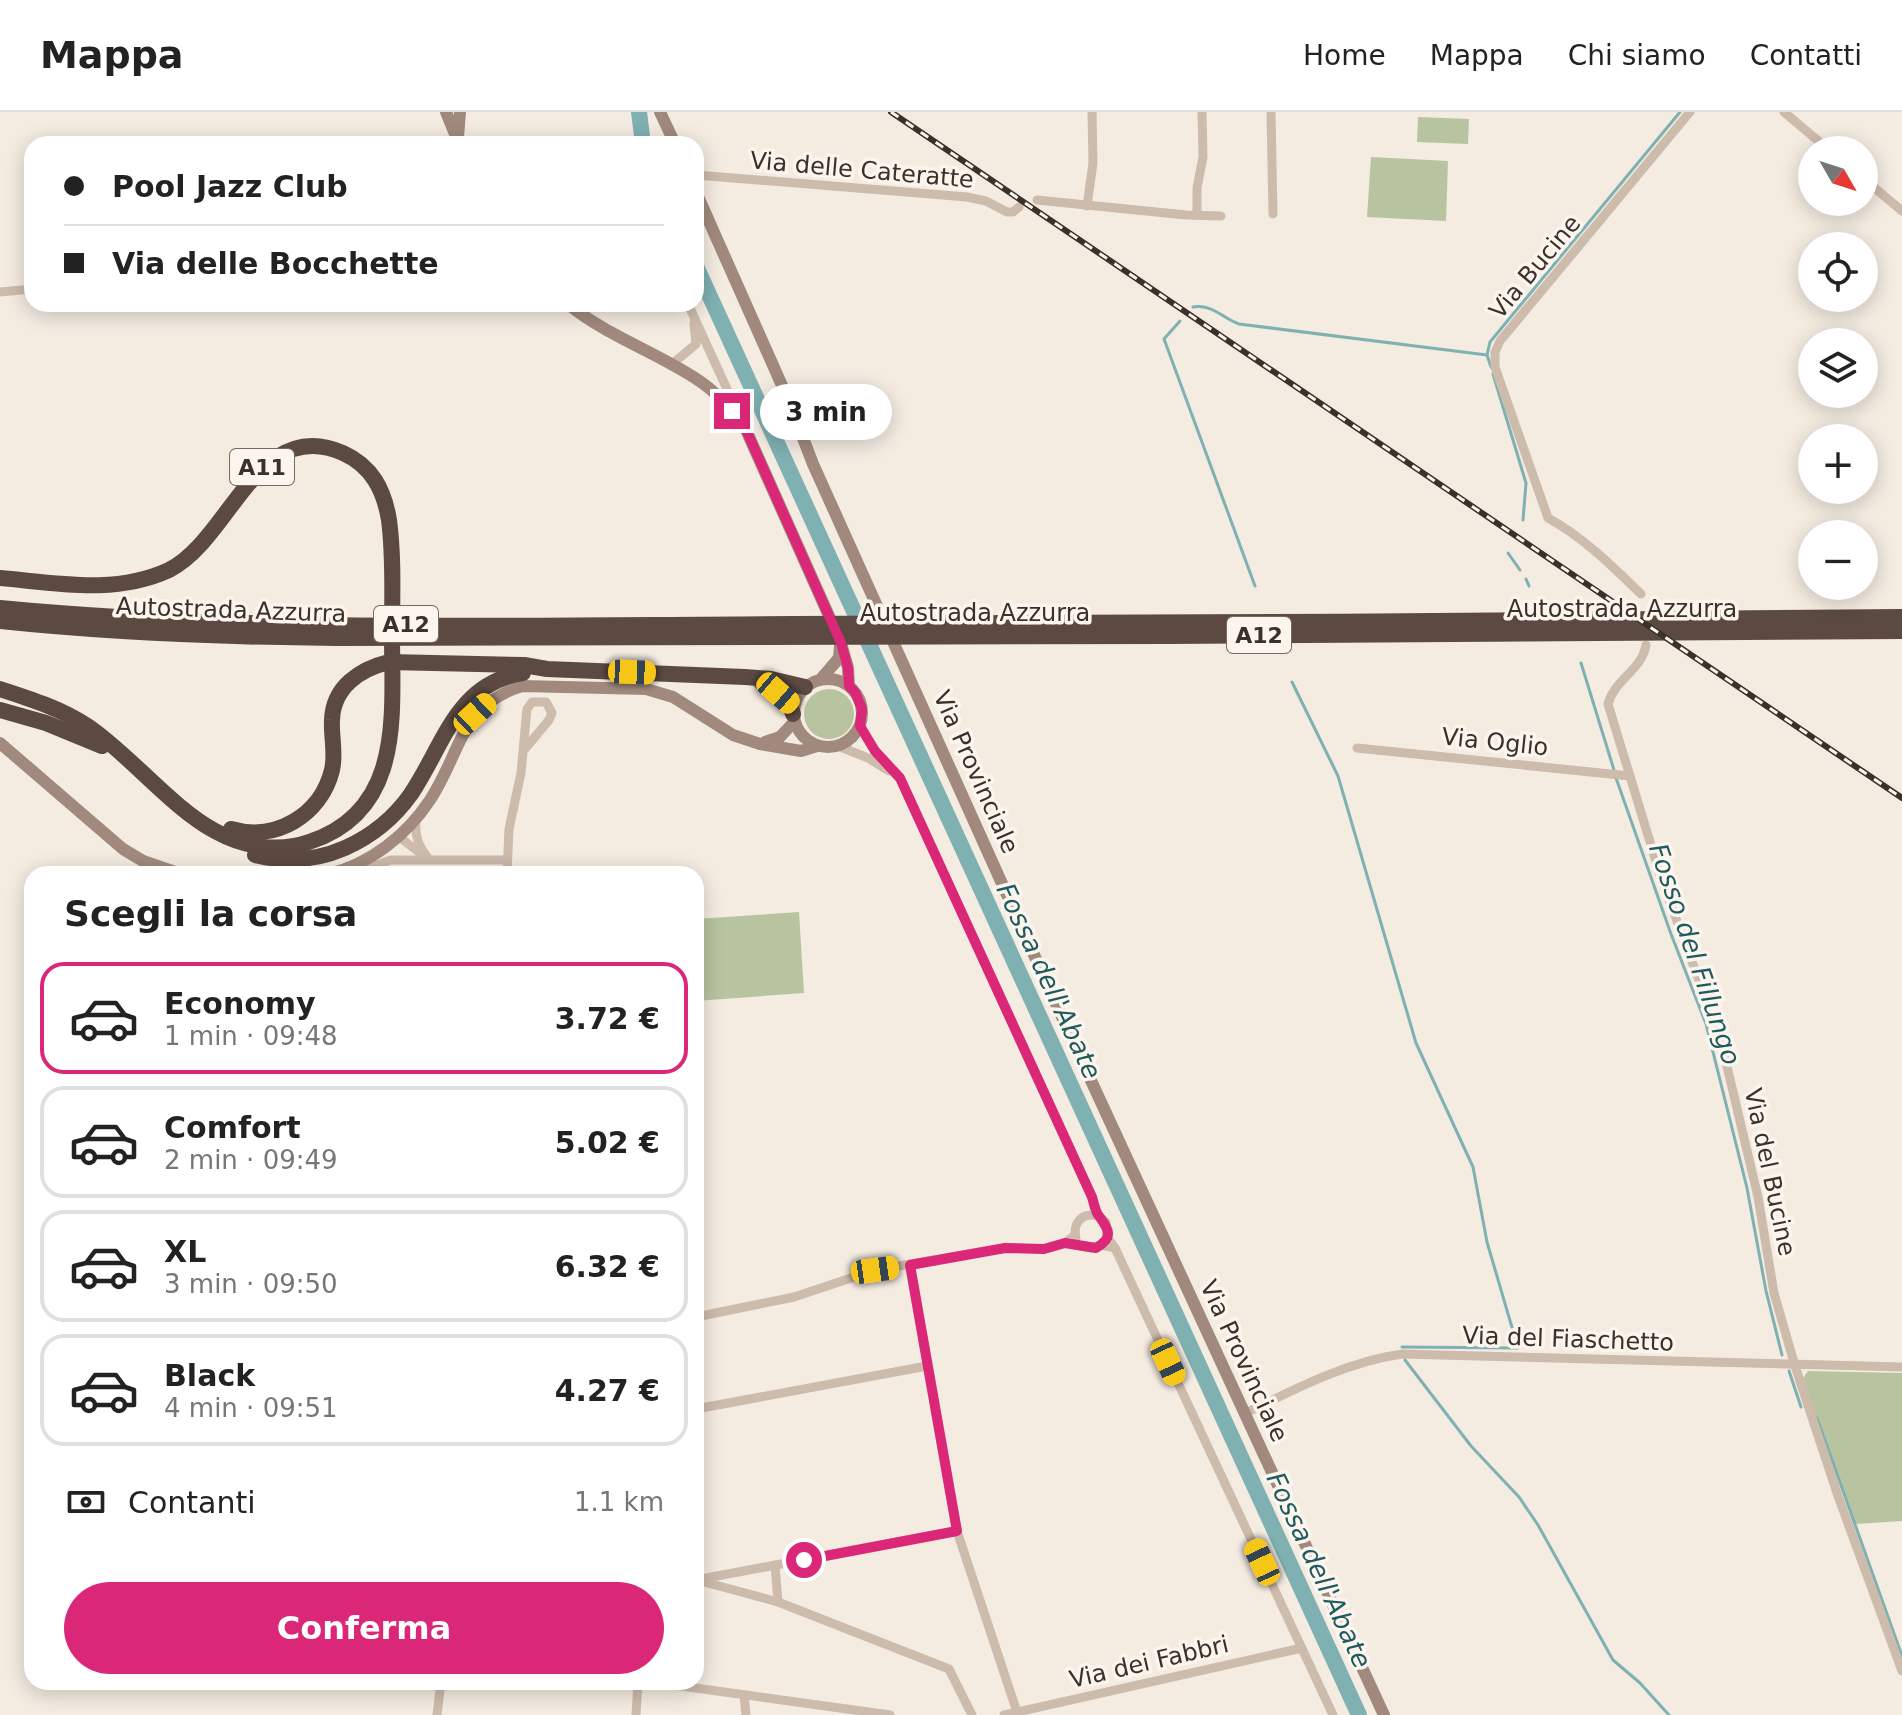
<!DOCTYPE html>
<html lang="it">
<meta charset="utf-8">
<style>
:root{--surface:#fff;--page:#f6f6f6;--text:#222;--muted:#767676;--line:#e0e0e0;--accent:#db2777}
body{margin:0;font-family:"DejaVu Sans",sans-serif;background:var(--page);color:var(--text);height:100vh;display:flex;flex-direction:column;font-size:30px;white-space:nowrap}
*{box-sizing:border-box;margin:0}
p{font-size:26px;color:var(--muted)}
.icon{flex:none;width:44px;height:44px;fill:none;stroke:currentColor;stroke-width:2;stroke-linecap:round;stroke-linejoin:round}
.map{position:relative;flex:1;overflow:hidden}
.panel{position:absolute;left:24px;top:754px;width:680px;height:824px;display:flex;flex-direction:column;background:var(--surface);border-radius:24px;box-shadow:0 4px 20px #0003}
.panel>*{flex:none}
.top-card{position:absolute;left:24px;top:24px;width:680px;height:176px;border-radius:24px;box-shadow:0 4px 20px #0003;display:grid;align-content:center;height:176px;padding:0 40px;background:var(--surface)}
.needle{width:52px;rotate:129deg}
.buttons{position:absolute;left:1798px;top:24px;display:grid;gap:16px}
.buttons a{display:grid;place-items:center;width:80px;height:80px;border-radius:50%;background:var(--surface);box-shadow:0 4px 20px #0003;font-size:40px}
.end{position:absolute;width:36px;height:36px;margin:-18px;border:10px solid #db2777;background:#fff;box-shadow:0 0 0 4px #fff}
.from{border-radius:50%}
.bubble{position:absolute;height:56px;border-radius:28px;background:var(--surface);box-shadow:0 4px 20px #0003;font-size:26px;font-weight:700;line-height:56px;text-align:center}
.car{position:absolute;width:24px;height:48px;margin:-24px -12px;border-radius:10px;box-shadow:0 0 6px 2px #0007;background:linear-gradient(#f5c518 24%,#345 0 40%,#f5c518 0 76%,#345 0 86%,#f5c518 0)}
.top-card b{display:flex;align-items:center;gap:28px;height:76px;font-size:30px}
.top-card b+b{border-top:2px solid var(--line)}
.top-card i{width:20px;height:20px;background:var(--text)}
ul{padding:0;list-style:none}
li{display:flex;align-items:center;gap:24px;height:112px;margin:0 16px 12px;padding:0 24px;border:4px solid var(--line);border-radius:24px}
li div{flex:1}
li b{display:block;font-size:30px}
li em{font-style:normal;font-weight:700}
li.on{border-color:var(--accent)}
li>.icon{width:72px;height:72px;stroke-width:1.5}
h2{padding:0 40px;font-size:36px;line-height:96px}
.pay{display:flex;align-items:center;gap:20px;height:88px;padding:0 40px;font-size:30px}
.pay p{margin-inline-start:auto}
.button{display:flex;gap:16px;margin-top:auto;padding:16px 40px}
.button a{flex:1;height:92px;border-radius:48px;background:var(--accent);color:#fff;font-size:32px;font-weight:700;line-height:92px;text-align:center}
header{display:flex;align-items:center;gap:48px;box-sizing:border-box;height:112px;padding:0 40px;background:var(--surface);border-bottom:2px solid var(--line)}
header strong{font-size:38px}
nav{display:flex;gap:44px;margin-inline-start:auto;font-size:28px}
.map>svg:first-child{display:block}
</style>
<header>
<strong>Mappa</strong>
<nav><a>Home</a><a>Mappa</a><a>Chi siamo</a><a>Contatti</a></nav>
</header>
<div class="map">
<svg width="1902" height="1603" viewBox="0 0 1902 1603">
<rect width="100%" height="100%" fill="#f4ebe1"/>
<g fill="#b8c4a0">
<polygon points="1418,5 1469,7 1468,32 1417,30"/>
<polygon points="1371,45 1448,49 1446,109 1367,105"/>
<circle cx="829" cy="602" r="25"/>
<polygon points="799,800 804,881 696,889 696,807"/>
<polygon points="1808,1259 1902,1261 1902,1409 1856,1412 1802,1268"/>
</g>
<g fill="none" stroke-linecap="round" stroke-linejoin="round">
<g stroke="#7fb0b2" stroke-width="3">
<path d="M1193 195C1213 192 1222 206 1239 212L1487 243"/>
<polyline points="1180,209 1164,227 1255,474"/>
<polyline points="1491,255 1487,243 1490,230 1680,0"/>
<polyline points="1493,262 1526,371 1523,408"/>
<polyline points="1508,441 1520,458"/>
<polyline points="1526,467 1529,474"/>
<polyline points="1581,551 1614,658"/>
<polyline points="1292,570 1338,664 1416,931 1473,1055 1487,1130 1518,1236 1402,1235"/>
<polyline points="1616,666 1671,822 1706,912 1747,1076 1766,1179 1782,1243"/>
<polyline points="1405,1248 1471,1334 1519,1385 1538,1413 1613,1548 1640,1571 1669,1603"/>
<polyline points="1789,1259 1801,1295"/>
<polyline points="1817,1306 1902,1544"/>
</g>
<g stroke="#7fb0b2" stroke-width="16">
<polyline points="639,0 643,32"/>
<polyline points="696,154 1359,1603"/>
</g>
<g stroke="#cdbbac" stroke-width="9">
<polyline points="1271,0 1273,102"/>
<polyline points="1784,0 1829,38"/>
<polyline points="696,63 967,85 986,89 1007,100 1013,100 1019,95"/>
<polyline points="1864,67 1902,99"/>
<polyline points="1037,88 1186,103 1221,104"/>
<polyline points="1087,94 1093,51 1092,0"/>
<polyline points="1197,102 1197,76 1203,45 1202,0"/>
<polyline points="0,180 32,177"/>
<polyline points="688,192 738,301"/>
<polyline points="671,253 696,232 694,211"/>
<path d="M1641 482C1612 454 1583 425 1548 406L1495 255V240L1500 229 1690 0"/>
<path d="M1646 533C1642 558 1614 568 1608 592L1661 766 1720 925 1758 1085 1774 1181 1795 1254 1838 1384 1902 1559"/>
<polyline points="860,614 875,639 900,666 1092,1085 1098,1104 1106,1110 1107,1125 1115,1136 1333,1603"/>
<polyline points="838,634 868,646 889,659"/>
<polyline points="1357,636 1630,664"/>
<path d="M416 706C415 724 417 732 428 746"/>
<polyline points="398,724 420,741"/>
<polyline points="346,759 360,759 391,748 506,748"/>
<polyline points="507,762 509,717 521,661 527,597 532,590 546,590 552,601 549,608 524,638"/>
<path d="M1076 1127C1072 1111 1082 1100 1098 1104"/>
<polyline points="1065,1131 1091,1136 1101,1133 1115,1136"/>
<polyline points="910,1153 957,1419 1017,1600"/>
<polyline points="696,1205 794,1185 875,1158 1005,1136 1044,1137 1065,1131 1075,1123"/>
<polyline points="696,1297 927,1254"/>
<path d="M1244 1302C1295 1277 1346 1250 1402 1242L1902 1255"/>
<polyline points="775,1453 778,1490"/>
<polyline points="701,1467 957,1419"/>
<polyline points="697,1468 778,1490 949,1557 972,1603"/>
<polyline points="652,1570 890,1603"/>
<polyline points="744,1583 746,1603"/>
<polyline points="437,1603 441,1570"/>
<polyline points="636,1603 638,1570"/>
<polyline points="1004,1603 1302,1536"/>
</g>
<g stroke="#a18a7d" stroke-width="12">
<polyline points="446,0 459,32"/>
<polyline points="660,0 675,32"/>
<polyline points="458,25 460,0"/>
<polyline points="696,80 788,287 813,352 1076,936 1384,1603"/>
<path d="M568 192C607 224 656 240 698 268 715 279 729 295 743 311L841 531 848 556 849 574"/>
<circle cx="828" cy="601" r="34"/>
<polyline points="821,567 839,546 840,534"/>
<polyline points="765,630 780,625 794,610"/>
<polyline points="0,631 123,737 143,749 181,762"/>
<path d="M328 762C369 753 407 723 430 688 461 641 460 593 522 574L646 577 673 585 733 623 760 632 801 639 817 634"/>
</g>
<g stroke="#5c4a42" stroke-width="16">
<path d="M0 466C57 471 115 483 169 458 230 428 257 303 343 341 372 354 384 378 389 408 394 446 392 485 392 523 392 603 404 699 309 730 278 741 244 735 215 719 171 695 132 645 89 615 62 597 31 587 0 577"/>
<path d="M0 496C263 521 529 513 793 512 1163 511 1532 509 1902 505"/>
<path d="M0 509C112 521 224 525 337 526L1169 524 1902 519"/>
<path d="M762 571C775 575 789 588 793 602"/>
<polyline points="0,598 46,611 102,634"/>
<path d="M231 717C276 730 321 703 332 658 336 641 331 625 332 608 333 575 360 557 389 550L524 553 547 557 745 565 771 567 805 575"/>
<path d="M255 743C286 751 315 749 345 736 372 724 394 706 411 682 444 633 456 571 523 561"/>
</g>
<g stroke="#3b302b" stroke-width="6">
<polyline id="rail" points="891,0 1902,686"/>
</g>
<use href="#rail" stroke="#fbf5ee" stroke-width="3" stroke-dasharray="9" stroke-linecap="butt"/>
</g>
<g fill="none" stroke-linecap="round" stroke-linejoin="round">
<path stroke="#db2777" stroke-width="10" d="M732 299 743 311 841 531 848 556 849 574 855 580 862 597 860 614 875 639 900 666 1092 1085C1094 1091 1095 1100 1099 1104 1108 1117 1115 1125 1096 1136L1065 1131 1044 1137 1005 1136 910 1153 957 1419 804 1448"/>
</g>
<g text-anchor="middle" stroke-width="7" stroke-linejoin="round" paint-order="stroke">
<g fill="#fbf5ee" stroke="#756b66" stroke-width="2">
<rect x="230" y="337" width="64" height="36" rx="6"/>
<rect x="374" y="494" width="64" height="36" rx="6"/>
<rect x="1227" y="505" width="64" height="36" rx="6"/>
</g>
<g font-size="22" font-weight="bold" fill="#3b302b">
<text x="262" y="363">A11</text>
<text x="406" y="520">A12</text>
<text x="1259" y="531">A12</text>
</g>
<g font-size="24" fill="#3b302b" stroke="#fbf5ee">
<text transform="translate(862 58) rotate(5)" y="8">Via delle Cateratte</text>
<text transform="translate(1535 155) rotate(-50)" y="8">Via Bucine</text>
<text x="1622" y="505">Autostrada Azzurra</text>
<text transform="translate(231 498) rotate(2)" y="8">Autostrada Azzurra</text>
<text x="975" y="509">Autostrada Azzurra</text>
<text transform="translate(1495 630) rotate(6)" y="8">Via Oglio</text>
<text transform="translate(976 660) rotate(66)" y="8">Via Provinciale</text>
<text transform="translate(1770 1060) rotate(78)" y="8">Via del Bucine</text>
<text transform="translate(1568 1227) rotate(2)" y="8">Via del Fiaschetto</text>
<text transform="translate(1244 1249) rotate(65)" y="8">Via Provinciale</text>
<text transform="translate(1149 1550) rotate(-13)" y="8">Via dei Fabbri</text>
</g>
<g font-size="26" font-style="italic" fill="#1f5a5e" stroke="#fbf5ee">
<text transform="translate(1695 842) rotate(71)" y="9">Fosso del Fillungo</text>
<text transform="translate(1049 869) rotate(65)" y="9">Fossa dell'Abate</text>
<text transform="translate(1319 1458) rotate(65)" y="9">Fossa dell'Abate</text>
</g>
</g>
</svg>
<div class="buttons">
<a><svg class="needle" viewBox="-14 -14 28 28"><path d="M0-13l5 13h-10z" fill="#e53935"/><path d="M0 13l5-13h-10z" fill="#767676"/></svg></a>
<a><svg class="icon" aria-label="locate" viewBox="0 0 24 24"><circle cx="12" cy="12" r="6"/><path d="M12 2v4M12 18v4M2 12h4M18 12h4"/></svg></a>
<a><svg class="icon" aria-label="layers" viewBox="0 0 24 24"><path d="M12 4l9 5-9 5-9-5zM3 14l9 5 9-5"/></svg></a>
<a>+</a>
<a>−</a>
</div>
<i class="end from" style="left:804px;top:1448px"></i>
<i class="end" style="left:732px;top:299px"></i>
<div class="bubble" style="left:760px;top:272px;width:132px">3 min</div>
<i class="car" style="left:632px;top:560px;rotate:92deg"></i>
<i class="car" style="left:778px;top:581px;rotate:131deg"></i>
<i class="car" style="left:475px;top:602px;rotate:47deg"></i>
<i class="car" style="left:875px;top:1158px;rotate:82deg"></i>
<i class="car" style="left:1168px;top:1250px;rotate:155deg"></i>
<i class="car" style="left:1262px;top:1450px;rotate:335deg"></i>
<div class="top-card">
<b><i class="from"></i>Pool Jazz Club</b>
<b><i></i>Via delle Bocchette</b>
</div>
<section class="panel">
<h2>Scegli la corsa</h2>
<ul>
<li class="on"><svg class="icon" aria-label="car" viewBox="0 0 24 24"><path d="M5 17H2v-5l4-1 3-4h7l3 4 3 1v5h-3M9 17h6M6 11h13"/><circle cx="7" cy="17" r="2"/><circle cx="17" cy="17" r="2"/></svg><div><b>Economy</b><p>1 min · 09:48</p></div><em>3.72 €</em></li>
<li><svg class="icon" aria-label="car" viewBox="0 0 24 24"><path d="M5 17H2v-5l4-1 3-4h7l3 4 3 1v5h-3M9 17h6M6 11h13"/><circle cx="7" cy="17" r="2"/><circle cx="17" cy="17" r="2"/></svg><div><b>Comfort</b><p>2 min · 09:49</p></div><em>5.02 €</em></li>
<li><svg class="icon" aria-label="car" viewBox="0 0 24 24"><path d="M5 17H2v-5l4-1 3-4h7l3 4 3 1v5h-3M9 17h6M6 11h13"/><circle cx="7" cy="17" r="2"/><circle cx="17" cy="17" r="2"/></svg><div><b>XL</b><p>3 min · 09:50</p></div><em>6.32 €</em></li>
<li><svg class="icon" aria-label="car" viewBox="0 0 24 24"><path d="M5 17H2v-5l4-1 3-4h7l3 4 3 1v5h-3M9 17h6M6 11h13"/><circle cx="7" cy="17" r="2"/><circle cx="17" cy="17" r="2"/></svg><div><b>Black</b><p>4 min · 09:51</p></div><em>4.27 €</em></li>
</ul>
<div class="pay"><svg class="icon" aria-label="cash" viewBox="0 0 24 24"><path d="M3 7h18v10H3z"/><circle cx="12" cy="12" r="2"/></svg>Contanti<p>1.1 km</p></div>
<div class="button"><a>Conferma</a></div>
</section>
</div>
